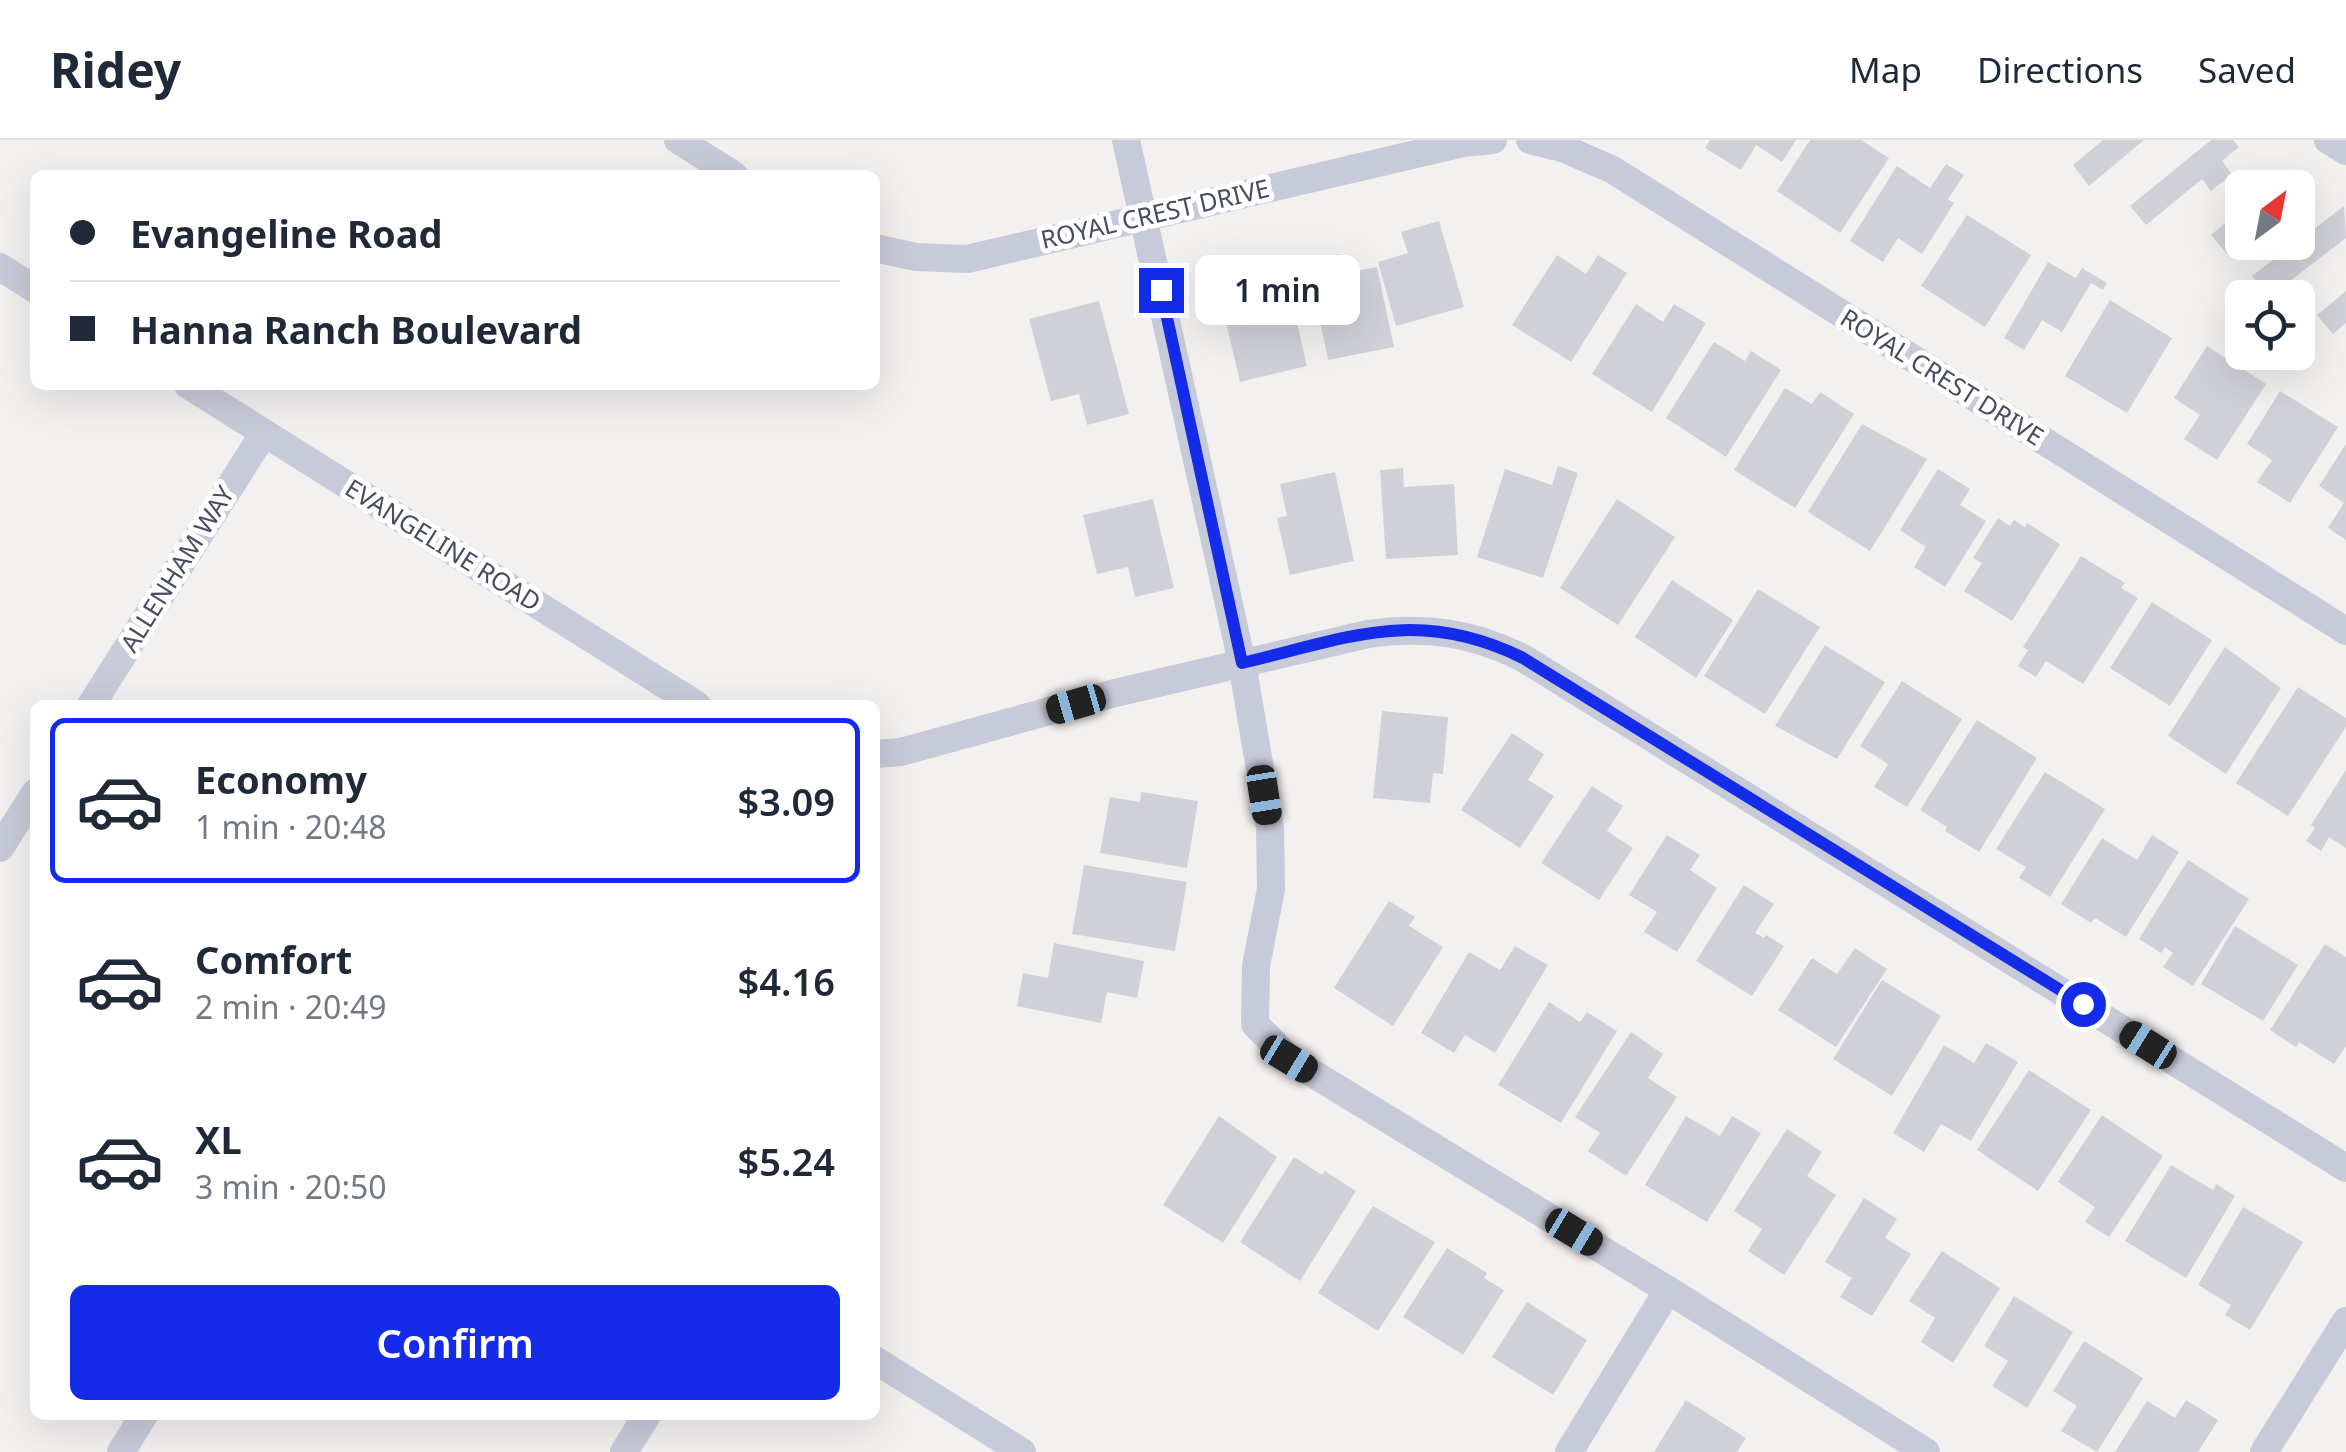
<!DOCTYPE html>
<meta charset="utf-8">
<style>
:root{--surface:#fff;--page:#f2f2f3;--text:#1f2937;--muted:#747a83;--line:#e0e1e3;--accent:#142be9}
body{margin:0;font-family:"Noto Sans",sans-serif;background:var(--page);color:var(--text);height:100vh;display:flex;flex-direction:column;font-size:38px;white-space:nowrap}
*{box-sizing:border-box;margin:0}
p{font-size:32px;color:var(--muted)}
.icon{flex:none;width:55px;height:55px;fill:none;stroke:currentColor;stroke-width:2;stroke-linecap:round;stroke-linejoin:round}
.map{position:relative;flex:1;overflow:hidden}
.details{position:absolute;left:30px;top:560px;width:850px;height:720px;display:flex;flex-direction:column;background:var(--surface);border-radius:15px;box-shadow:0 10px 40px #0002}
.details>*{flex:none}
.banner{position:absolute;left:30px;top:30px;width:850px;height:220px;border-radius:15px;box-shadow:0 10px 40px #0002;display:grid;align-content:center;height:220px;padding:0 40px;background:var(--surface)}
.needle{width:65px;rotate:32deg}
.tools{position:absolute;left:2225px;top:30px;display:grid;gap:20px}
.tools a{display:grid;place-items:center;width:90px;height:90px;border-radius:15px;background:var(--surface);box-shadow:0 10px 40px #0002;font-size:50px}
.end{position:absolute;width:45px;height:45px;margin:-22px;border:12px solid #142be9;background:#fff;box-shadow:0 0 0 5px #fff}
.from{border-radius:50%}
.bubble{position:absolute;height:70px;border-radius:15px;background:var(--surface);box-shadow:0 10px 40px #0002;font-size:32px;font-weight:600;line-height:70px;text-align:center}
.car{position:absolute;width:30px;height:60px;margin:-30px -15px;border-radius:12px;box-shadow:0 0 8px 2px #0007;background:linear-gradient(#222 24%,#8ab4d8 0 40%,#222 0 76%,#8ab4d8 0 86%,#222 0)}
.banner b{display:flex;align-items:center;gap:35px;height:95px;font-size:38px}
.banner b+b{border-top:2px solid var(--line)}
.banner i{width:25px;height:25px;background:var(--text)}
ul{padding:18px 0 0;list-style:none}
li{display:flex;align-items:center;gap:30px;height:165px;margin:0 20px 15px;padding:0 20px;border:5px solid transparent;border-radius:15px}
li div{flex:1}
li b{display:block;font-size:38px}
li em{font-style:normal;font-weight:600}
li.selected{border-color:var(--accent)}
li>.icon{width:90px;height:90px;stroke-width:1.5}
.primary-button{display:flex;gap:20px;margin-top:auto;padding:20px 40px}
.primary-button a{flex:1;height:115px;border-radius:15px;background:var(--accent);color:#fff;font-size:40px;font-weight:600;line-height:115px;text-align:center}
header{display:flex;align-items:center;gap:60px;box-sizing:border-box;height:140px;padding:0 50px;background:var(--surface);border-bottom:2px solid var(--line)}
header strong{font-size:48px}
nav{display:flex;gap:55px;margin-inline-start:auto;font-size:35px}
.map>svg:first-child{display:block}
</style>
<header>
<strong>Ridey</strong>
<nav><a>Map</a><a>Directions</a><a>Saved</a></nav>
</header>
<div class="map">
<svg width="2346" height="1312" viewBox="0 0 2346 1312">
<rect width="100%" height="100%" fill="#f3f1f0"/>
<g fill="#d0d1d8">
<polygon points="1710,0 1796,0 1782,22 1756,5 1741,30 1705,8"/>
<polygon points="1810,0 1861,0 1889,18 1840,93 1777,51"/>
<polygon points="2103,0 2144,0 2089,46 2073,25"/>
<polygon points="2211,0 2233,0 2239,7 2222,21 2232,34 2211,51 2202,39 2146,85 2130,66"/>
<polygon points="1946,24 1964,35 1948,59 1954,63 1922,114 1898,98 1883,122 1850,101 1897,26 1930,48"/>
<polygon points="2290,31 2306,49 2298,56 2298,48 2269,48"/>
<polygon points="2344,66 2346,98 2269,157 2252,136"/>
<polygon points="2242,69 2242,101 2227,114 2211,95"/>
<polygon points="1967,75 2031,115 1985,187 1921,146"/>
<polygon points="1439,81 1464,167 1396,186 1378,122 1408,113 1401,92"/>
<polygon points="1340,114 1344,133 1377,127 1394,207 1328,220 1308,121"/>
<polygon points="1557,115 1586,134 1598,115 1627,133 1571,222 1512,185"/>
<polygon points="2048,122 2076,138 2082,128 2107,143 2103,150 2091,143 2062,192 2042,180 2024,210 2004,198"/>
<polygon points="1284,125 1307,226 1240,242 1217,143"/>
<polygon points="2346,151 2346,183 2333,194 2317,175"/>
<polygon points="2110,160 2172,198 2127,273 2065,236"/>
<polygon points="1099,161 1129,274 1087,285 1079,254 1051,261 1029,179"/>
<polygon points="1636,164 1663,182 1674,164 1706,183 1652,272 1592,234"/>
<polygon points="1714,202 1745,221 1751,211 1781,230 1726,317 1666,278"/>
<polygon points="2207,206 2266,244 2217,320 2184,299 2200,275 2174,258"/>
<polygon points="1785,248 1812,264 1820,252 1854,274 1795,368 1734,330"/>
<polygon points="2280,251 2338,287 2290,363 2257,342 2272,320 2247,304"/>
<polygon points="1862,284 1927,319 1870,411 1808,372"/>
<polygon points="2346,304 2346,400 2328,388 2344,363 2319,346"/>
<polygon points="1558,326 1578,333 1543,438 1477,417 1505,329 1552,345"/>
<polygon points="1403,328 1404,347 1454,344 1458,415 1386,419 1380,330"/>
<polygon points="1938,329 1970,349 1960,365 1986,381 1945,447 1914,427 1926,407 1900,390"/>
<polygon points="1335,332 1354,421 1290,435 1277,378 1287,376 1280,344"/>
<polygon points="1153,359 1174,448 1135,457 1128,427 1097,434 1083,375"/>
<polygon points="1617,359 1675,397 1618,485 1560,448"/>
<polygon points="1998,378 2010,386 2014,380 2025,387 2027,383 2060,404 2012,481 1964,451 1982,423 1973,418"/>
<polygon points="2081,416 2125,443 2121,448 2138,458 2083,544 2046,521 2036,537 2018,526 2028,510 2023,507"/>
<polygon points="1672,440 1733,480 1696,538 1635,497"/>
<polygon points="1758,449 1820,487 1765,574 1704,536"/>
<polygon points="2152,462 2212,500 2170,566 2110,528"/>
<polygon points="1825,505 1885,542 1837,619 1775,586"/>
<polygon points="2225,507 2281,548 2226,634 2168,596"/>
<polygon points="1902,541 1962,579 1907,667 1874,647 1888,624 1860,606"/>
<polygon points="2298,547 2346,578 2346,587 2288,676 2236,643"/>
<polygon points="1382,571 1448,577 1443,634 1433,633 1430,663 1373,658"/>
<polygon points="1977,580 2037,618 1979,712 1945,691 1947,687 1920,670"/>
<polygon points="1512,593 1544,614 1528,640 1554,656 1520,708 1461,670"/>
<polygon points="2346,630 2346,708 2329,697 2321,711 2306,701 2315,688 2311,685"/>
<polygon points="2045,632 2105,669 2050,757 2019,738 2026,727 1996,709"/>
<polygon points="1592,646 1623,666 1607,691 1633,708 1599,760 1541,723"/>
<polygon points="1141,652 1198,661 1187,728 1100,713 1110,657 1140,662"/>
<polygon points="1667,695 1700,715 1690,730 1717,748 1677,812 1644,792 1657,772 1629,755"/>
<polygon points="2152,695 2179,712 2126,797 2095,778 2091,783 2061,764 2102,698 2137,720"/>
<polygon points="2188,720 2249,759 2193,846 2163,827 2173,813 2165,807 2161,813 2139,799"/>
<polygon points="1084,725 1187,742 1175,811 1072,794"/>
<polygon points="1744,745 1774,764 1755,793 1764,798 1766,795 1784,806 1752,856 1696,821"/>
<polygon points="1389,761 1415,777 1409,786 1443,807 1393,886 1334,848"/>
<polygon points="2235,786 2298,825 2263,881 2201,844"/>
<polygon points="1054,803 1144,821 1137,858 1107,852 1101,883 1017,866 1023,833 1048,838"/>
<polygon points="2325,804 2346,817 2346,906 2334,924 2299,902 2296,907 2270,890"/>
<polygon points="1515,806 1548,825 1495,913 1465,895 1454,913 1421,893 1469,812 1500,830"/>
<polygon points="1855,808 1887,829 1836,907 1778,870 1812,818 1837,834"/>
<polygon points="1882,840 1941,876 1892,956 1833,919"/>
<polygon points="1549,862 1580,882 1587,872 1617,891 1561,983 1498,945"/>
<polygon points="1631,892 1663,914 1648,938 1677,957 1626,1036 1588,1011 1600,993 1575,977"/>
<polygon points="1986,903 2018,922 1971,1001 1941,984 1924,1012 1893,993 1944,905 1974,923"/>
<polygon points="2029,930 2091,970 2038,1051 1977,1010"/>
<polygon points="2102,975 2163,1016 2109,1097 2085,1082 2095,1067 2058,1042"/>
<polygon points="1219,976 1277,1017 1223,1103 1163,1065"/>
<polygon points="1686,976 1720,996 1732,976 1761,993 1707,1082 1645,1045"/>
<polygon points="1787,989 1822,1012 1807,1036 1836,1055 1784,1135 1748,1111 1762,1089 1734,1071"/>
<polygon points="1294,1017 1322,1035 1325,1031 1356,1051 1300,1141 1240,1102"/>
<polygon points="2171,1025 2213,1050 2216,1044 2235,1056 2186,1138 2125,1101"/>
<polygon points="1864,1058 1897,1079 1885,1098 1911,1114 1872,1176 1840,1157 1852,1138 1825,1122"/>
<polygon points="1373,1066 1435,1102 1378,1191 1318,1153"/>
<polygon points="2243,1067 2303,1102 2250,1190 2225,1175 2231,1165 2198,1145"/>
<polygon points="1447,1108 1487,1133 1484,1138 1504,1150 1463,1215 1403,1177"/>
<polygon points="1942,1111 2000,1148 1953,1223 1921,1202 1935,1178 1909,1161"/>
<polygon points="2014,1156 2073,1192 2027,1268 1992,1246 2008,1221 1984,1206"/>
<polygon points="1527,1162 1587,1200 1553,1255 1492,1217"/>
<polygon points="2084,1201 2143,1238 2097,1312 2061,1291 2077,1266 2053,1251"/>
<polygon points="1686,1260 1746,1298 1737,1312 1654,1312"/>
<polygon points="2186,1260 2218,1280 2198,1312 2115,1312 2147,1261 2175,1278"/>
</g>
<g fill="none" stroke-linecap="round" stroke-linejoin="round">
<g stroke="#c7cad8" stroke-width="28">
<polyline points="678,0 734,35"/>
<polyline points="1126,0 1242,523 1270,688 1271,749 1256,826 1255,884 1289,919 1668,1150 1926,1312"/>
<polyline points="1530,0 1565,9 1613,30 2346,491"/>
<polyline points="2328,0 2346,11"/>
<polyline points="875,108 916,117 967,119 1463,3 1493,0"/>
<polyline points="0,127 35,149"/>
<polyline points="188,245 697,565"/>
<polyline points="91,565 264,293"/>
<path d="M875 614 901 612 1111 554 1368 494C1425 486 1471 492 1523 518L2346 1028"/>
<polyline points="0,708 35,653"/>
<polyline points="875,1220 1022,1312"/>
<polyline points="121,1312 144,1275"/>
<polyline points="624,1312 647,1275"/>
<polyline points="1569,1312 1668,1150"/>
<polyline points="2264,1312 2346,1181"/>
</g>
</g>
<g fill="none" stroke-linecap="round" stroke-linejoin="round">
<path stroke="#142be9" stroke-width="12" d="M1161 150 1242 523C1349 498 1417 466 1523 518L2083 864"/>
</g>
<g text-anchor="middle" stroke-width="10" stroke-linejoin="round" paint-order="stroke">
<g font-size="25" fill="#484c5f" stroke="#fff">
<text transform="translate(1155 74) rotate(-13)" y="9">ROYAL CREST DRIVE</text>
<text transform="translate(1942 237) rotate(32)" y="9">ROYAL CREST DRIVE</text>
<text transform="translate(443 405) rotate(32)" y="9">EVANGELINE ROAD</text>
<text transform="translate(177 429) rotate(-58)" y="9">ALLENHAM WAY</text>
</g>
</g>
</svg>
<div class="tools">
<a><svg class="needle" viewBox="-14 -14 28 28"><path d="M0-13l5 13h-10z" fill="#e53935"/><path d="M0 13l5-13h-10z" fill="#747a83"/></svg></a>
<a><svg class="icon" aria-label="locate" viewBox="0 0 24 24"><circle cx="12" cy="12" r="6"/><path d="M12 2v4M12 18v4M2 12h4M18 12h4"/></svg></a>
</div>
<i class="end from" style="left:2083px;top:864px"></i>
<i class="end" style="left:1161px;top:150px"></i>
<div class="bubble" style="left:1195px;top:115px;width:165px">1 min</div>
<i class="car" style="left:1076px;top:564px;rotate:254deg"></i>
<i class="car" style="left:1264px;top:655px;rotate:171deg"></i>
<i class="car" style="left:2148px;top:905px;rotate:302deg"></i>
<i class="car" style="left:1289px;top:919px;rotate:121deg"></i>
<i class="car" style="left:1574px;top:1092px;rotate:121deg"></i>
<div class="banner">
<b><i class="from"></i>Evangeline Road</b>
<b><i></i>Hanna Ranch Boulevard</b>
</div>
<section class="details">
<ul>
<li class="selected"><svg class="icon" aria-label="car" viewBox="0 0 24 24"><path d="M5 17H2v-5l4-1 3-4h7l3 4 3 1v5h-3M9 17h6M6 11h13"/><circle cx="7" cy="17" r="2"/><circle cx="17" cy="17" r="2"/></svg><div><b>Economy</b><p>1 min · 20:48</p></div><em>$3.09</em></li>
<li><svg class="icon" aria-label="car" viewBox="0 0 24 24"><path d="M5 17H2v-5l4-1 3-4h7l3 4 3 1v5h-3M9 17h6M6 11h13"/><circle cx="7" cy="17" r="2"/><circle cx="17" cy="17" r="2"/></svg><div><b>Comfort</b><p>2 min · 20:49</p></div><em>$4.16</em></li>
<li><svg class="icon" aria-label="car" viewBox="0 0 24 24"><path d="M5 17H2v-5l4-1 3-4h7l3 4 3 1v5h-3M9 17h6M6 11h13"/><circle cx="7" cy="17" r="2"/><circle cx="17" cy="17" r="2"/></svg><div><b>XL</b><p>3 min · 20:50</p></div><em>$5.24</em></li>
</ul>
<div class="primary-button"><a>Confirm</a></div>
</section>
</div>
